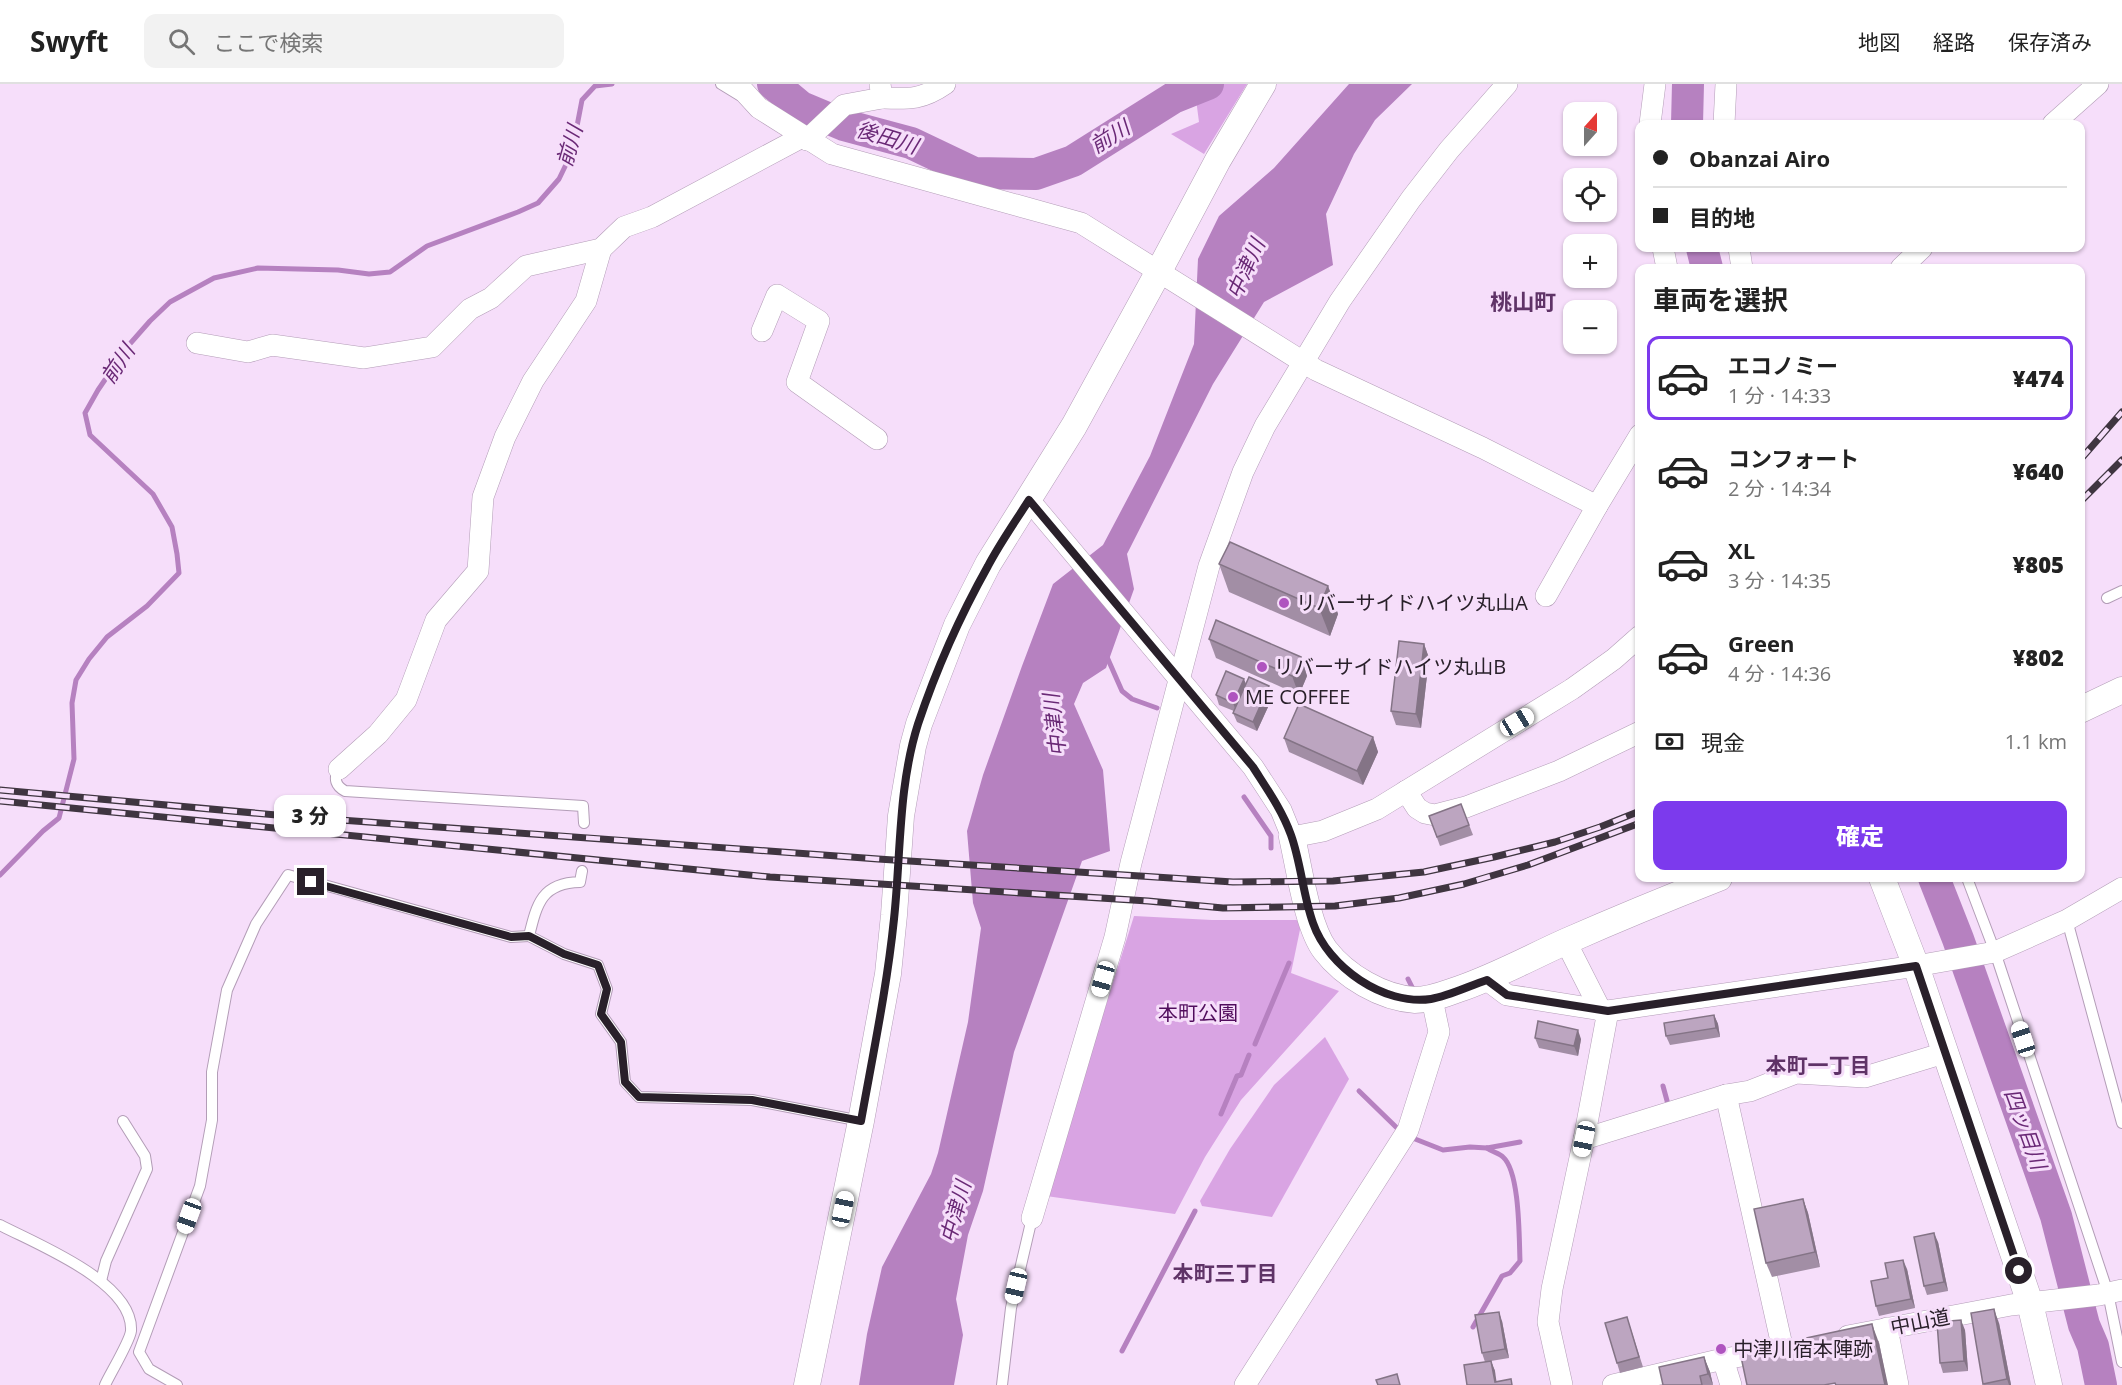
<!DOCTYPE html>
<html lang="ja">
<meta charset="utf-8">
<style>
:root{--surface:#fff;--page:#f2f2f2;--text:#222;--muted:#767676;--line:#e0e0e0;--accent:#7c3aed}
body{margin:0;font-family:"Open Sans","Noto Sans JP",sans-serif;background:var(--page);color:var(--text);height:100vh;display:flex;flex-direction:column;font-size:22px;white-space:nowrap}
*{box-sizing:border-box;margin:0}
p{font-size:20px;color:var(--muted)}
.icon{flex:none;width:33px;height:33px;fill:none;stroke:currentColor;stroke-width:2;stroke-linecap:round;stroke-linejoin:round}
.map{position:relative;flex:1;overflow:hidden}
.sheet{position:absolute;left:1635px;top:180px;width:450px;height:618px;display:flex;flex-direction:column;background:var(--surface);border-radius:12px;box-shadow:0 2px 4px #0004}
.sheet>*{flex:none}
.top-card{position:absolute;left:1635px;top:36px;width:450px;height:132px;border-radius:12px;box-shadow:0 2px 4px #0004;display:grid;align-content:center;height:132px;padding:0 18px;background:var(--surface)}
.needle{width:39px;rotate:21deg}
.buttons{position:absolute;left:1563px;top:18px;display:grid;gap:12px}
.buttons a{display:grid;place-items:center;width:54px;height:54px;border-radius:12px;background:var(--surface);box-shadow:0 2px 4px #0004;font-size:30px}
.end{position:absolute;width:27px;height:27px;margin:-14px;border:8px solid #29202a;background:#fff;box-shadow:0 0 0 3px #fff}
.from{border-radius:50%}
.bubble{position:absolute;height:42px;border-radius:12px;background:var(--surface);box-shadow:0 2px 4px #0004;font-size:20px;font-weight:800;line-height:42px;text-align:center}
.car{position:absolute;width:18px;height:36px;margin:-18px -9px;border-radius:8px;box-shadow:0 0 4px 2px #0007;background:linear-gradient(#fff 24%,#345 0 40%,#fff 0 76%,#345 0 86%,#fff 0)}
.top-card b{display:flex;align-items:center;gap:21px;height:57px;font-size:22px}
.top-card b+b{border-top:2px solid var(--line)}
.top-card i{width:15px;height:15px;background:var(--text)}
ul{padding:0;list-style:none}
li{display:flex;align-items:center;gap:18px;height:84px;margin:0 12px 9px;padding:0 6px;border:3px solid transparent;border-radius:12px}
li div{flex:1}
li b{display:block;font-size:22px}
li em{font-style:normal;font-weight:800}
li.active{border-color:var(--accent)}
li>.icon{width:54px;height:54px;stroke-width:1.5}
h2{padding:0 18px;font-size:27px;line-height:72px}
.pay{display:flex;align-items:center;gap:15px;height:66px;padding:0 18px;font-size:22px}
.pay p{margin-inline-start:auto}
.button{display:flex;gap:12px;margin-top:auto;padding:12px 18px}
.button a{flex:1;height:69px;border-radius:12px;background:var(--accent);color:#fff;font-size:24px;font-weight:800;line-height:69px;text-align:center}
header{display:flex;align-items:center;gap:36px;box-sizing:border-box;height:84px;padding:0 30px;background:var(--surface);border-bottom:2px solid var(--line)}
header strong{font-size:28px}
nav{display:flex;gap:33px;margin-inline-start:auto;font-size:21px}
.search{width:420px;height:54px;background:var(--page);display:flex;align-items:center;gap:15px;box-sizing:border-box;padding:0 21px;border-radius:12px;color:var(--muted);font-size:22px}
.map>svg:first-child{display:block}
</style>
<header>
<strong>Swyft</strong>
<div class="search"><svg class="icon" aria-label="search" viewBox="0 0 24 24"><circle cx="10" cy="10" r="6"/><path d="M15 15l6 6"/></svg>ここで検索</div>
<nav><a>地図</a><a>経路</a><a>保存済み</a></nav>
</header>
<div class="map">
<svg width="2122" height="1301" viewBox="0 0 2122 1301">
<rect width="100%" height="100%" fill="#f6defa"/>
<g fill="#d9a4e3">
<polygon points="1194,0 1247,0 1204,70 1171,50 1199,38"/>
<polygon points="1134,832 1212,836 1302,836 1291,889 1339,907 1241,1016 1205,1073 1175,1130 1046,1112"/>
<polygon points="1325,953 1349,995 1272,1133 1202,1122 1200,1117 1230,1065 1274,1001"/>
</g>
<polygon fill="#b681c0" points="1349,0 1412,0 1375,36 1354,70 1326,130 1333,181 1264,218 1213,300 1127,470 1134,505 1106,584 1083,599 1074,620 1103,686 1110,767 1082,777 1014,968 983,1107 968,1151 956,1215 963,1251 954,1301 859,1301 867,1250 882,1183 931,1090 938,1069 968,938 981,844 973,819 967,747 983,691 1022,582 1053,500 1103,461 1150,372 1194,260 1198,175 1219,132 1274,84"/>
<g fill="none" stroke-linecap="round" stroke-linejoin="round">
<g stroke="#b681c0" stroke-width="5">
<polyline points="1107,573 1122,607 1132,615 1157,624"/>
<polyline points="1244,713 1271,752 1271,764"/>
<polyline points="0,791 43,747 59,734 74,675 72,619 76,596 89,575 107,553 147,522 179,489 177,470 172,443 153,410 90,351 85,329 98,306 128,262 150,237 170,218 214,194 258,184 338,186 369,190 390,188 427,162 518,128 538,119 559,95 572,68 582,16 595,2 612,0"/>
<polyline points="1408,895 1414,907"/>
<polyline points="1255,960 1289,879"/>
<polyline points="1663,1002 1669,1024"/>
<polyline points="1359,1007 1397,1044"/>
<polyline points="1221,1030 1237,992 1241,991 1249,971"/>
<polyline points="1410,1053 1443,1066 1470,1063 1487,1064 1520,1058"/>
<path d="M1473 1243 1502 1192 1510 1189 1520 1177C1519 1154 1520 1088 1503 1073 1499 1069 1492 1068 1487 1064"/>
<polyline points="1122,1267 1195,1127"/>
</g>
<g stroke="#b681c0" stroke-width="32">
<polyline points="773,0 801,23 844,41 911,59 974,89 1036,90 1073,77 1173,14 1208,0"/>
<polyline points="1687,40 1688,0"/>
<polyline points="1702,164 1707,184"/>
<polyline points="1934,794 1958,855 2056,1132 2084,1241 2093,1262 2101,1301"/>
</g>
<g stroke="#b39db7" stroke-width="12">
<g id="service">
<polyline points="721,0 739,11"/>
<polyline points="2107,514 2122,507"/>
<path d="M339 685C333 695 336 702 345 707L583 722 584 739"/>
<path d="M582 787 580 798C542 799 537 819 529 852L564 870 598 881 607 905 601 930 621 958 625 998 639 1013 752 1016 861 1037"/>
<polyline points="1967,794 1995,868 2108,1209 2122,1278"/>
<polyline points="2067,836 2122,1039"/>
<path d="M0 1141C36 1160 134 1198 131 1247 130 1257 110 1290 105 1301"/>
<polyline points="101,1197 106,1177 147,1085 145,1072 123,1037"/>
<polyline points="177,1301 149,1285 139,1268 200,1102 212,1036 212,988 227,906 256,840 288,791 511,853 529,852"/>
<polyline points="1002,1301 1011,1224 1032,1134"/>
</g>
</g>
<g stroke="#b39db7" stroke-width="22">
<g id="minor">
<polyline points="737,0 759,24 832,70 1081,139 1316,286 1483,364 1597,422 1640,351"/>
<path d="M882 14C909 15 922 16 945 0"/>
<polyline points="1650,40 1655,0"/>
<polyline points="1724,40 1726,0"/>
<polyline points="2053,40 2098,0"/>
<polyline points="807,56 844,21 882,14 880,0"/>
<polyline points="1663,164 1667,184"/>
<polyline points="1739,164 1742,184"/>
<polyline points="1901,184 1922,164"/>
<polyline points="762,247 777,211 819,237 797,298 877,355"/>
<polyline points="197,259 248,268 272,261 364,274 432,263 470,225 491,214 526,182 601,165 624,143 652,133 802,53"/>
<polyline points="1029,416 1253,683 1281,726 1292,753 1323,747 1377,725 1572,605 1614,575 1640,552"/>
<polyline points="1546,512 1597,422"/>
<polyline points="339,685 378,650 406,616 436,536 478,487 483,413 505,353 533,297 586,217 601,165"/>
<polyline points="1406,707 1417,724 1425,729 1435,731 1466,723 1559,687 1640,648"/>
<polyline points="1566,858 1601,927"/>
<polyline points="1487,896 1507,911 1608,927 1916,882 1995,868 2067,836 2122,804"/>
<polyline points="1726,1011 1783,1266"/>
<polyline points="1584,1055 1726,1011 1750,1007 1796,989 1865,993 1944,969"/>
<polyline points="1032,1134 1115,853 1131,779 1209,482 1243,388 1265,342 1340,217 1411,115 1449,66 1507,0"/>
<polyline points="1887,1244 1898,1301"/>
<polyline points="1848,1252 2011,1221 2099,1211 2122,1206"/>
<polyline points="1723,1275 1731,1301"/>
<polyline points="1245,1301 1408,1046 1439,948 1432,915"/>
<polyline points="1562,1301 1548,1238 1552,1205 1584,1055 1608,927"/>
<polyline points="1613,1301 1723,1275 1767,1268"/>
</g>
</g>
<g stroke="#b39db7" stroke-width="27">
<g id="tertiary">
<polyline points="2080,626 2122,606"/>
<path d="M1292 753C1299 783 1307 842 1325 866 1345 892 1382 914 1415 916 1431 916 1444 910 1459 905 1497 892 1531 873 1567 857 1617 835 1668 814 1719 794"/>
<polyline points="1882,794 1916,882 2030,1219 2049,1301"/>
<polyline points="807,1301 861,1037 888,890 894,831 901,732 913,662 919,640 957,541 988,480 1074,342 1159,187 1218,76 1263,0"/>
</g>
</g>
<use href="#service" stroke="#fff" stroke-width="10"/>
<use href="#minor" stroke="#fff" stroke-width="21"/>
<use href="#tertiary" stroke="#fff" stroke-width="26"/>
<g stroke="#3f3540" stroke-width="7">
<g id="rail">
<polyline points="2080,376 2122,328"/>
<polyline points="2080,418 2122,376"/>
<polyline points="0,706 299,733 878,775 1233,798 1333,797 1424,788 1494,773 1555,758 1600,743 1640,727"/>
<polyline points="0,717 770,793 1148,817 1223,824 1335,822 1399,814 1464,800 1528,781 1640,739"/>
</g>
</g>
<use href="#rail" stroke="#f6defa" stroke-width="4.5" stroke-dasharray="14" stroke-linecap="butt"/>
</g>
<g fill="#a28ea5">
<polygon points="1219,480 1328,502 1338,530 1330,552 1229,508"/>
<polygon points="1209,555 1301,573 1307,592 1299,611 1216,574"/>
<polygon points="1424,560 1429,574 1421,644 1396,641 1391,627"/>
<polygon points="1246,600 1273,612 1257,647 1237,638 1233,629 1234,627 1219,621 1216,611"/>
<polygon points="1373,653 1378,668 1363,701 1289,668 1284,654"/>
<polygon points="1461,720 1473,751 1440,762 1429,732"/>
<polygon points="1714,931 1718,940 1720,953 1670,961 1666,952"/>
<polygon points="1535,954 1581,955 1578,972 1539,964"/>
<polygon points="1803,1115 1808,1129 1820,1183 1772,1193 1766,1179"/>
<polygon points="1938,1158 1948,1207 1927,1211 1924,1202"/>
<polygon points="1907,1185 1915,1224 1879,1232 1876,1222 1888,1194"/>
<polygon points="1627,1233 1643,1283 1620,1289 1617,1279"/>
<polygon points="1502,1237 1509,1274 1491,1277 1495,1287 1467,1301 1485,1278 1482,1269"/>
<polygon points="1999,1239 2011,1301 1984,1301 1983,1300"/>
<polygon points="1965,1246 1968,1287 1943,1289 1940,1279"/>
<polygon points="1704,1273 1710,1288 1713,1301 1663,1301"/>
</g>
<g fill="#847486">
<polygon points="1328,502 1338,530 1330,552 1319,524"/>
<polygon points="1424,560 1429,574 1421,644 1416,630"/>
<polygon points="1301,573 1307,592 1299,611 1292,592"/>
<polygon points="1244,595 1248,605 1237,629 1233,619"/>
<polygon points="1269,602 1273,612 1257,647 1253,638"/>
<polygon points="1373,653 1378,668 1363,701 1357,687"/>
<polygon points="1714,931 1718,940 1720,953 1716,944"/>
<polygon points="1578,946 1581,955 1578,972 1574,962"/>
<polygon points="1803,1115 1808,1129 1820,1183 1815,1168"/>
<polygon points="1934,1149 1938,1158 1948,1207 1944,1198"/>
<polygon points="1903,1176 1907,1185 1915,1224 1911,1215"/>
<polygon points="1994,1225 1999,1239 2011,1301 2009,1301 2007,1295"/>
<polygon points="1499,1228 1502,1237 1509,1274 1505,1265"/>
<polygon points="1961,1236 1965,1246 1968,1287 1964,1277"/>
<polygon points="1872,1240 1879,1259 1888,1301 1885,1301"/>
<polygon points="1704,1273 1710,1288 1713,1301 1708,1290"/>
<polygon points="1491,1277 1495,1287 1497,1301 1495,1298"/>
</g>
<g fill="#bca5c0" stroke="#847486" stroke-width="1.5">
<polygon points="1230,458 1328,502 1319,524 1219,480"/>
<polygon points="1216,536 1301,573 1292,592 1209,555"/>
<polygon points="1399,557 1424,560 1416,630 1391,627"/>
<polygon points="1226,587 1244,595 1233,619 1216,611"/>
<polygon points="1249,593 1269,602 1253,638 1233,629"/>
<polygon points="1299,620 1373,653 1357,687 1284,654"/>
<polygon points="1461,720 1469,741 1437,753 1429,732"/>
<polygon points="1714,931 1716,944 1666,952 1664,939"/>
<polygon points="1538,937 1578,946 1574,962 1535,954"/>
<polygon points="1803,1115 1815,1168 1766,1179 1754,1125"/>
<polygon points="1934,1149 1944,1198 1924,1202 1914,1153"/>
<polygon points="1903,1176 1911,1215 1876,1222 1871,1197 1888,1194 1885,1179"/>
<polygon points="1994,1225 2007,1295 1983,1300 1971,1229"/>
<polygon points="1499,1228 1505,1265 1482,1269 1475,1231"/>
<polygon points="1627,1233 1639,1273 1617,1279 1605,1239"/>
<polygon points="1961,1236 1964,1277 1940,1279 1937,1238"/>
<polygon points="1872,1240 1885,1301 1836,1301 1835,1299 1824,1301 1747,1301 1740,1268"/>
<polygon points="1704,1273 1708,1290 1700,1292 1702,1301 1663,1301 1659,1283"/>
<polygon points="1491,1277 1495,1298 1511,1295 1512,1301 1467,1301 1464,1281"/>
<polygon points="1397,1290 1400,1301 1378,1301 1376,1296"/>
</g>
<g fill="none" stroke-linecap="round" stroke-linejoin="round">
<path stroke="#29202a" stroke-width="8" d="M311 798 511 853 529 852 564 870 598 881 607 905 601 930 621 958 625 998 639 1013 752 1016 861 1037C873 970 887 903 894 835 901 770 898 703 918 640 936 586 960 532 988 482 1000 459 1015 438 1029 416L1253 683C1267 705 1282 726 1291 751 1301 779 1303 811 1313 839 1328 883 1384 922 1431 915 1449 912 1469 902 1487 896L1507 911 1608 927 1916 882 2019 1187"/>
</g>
<g fill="#af54bf" stroke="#f6defa" stroke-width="2">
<circle cx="1284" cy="519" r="6"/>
<circle cx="1262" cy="583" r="6"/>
<circle cx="1233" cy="613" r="6"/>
<circle cx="1721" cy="1265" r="6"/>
</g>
<g text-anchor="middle" stroke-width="6" stroke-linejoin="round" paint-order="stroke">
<g font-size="20" fill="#29202a" stroke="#f6defa" text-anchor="start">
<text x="1296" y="526">リバーサイドハイツ丸山A</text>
<text x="1274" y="590">リバーサイドハイツ丸山B</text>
<text x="1245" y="620">ME COFFEE</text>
<text x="1733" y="1272">中津川宿本陣跡</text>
</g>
<g font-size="20" fill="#510d5d" stroke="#f6defa">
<text x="1198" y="936">本町公園</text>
</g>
<g font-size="20" fill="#29202a" stroke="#f6defa">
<text transform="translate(1920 1238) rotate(-11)" y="7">中山道</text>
</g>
<g font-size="21" font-style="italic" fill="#6a2976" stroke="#f6defa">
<text transform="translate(1110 53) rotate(-32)" y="7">前川</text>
<text transform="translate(887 54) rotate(17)" y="7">後田川</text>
<text transform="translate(570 62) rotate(-74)" y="7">前川</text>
<text transform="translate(1246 185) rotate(-66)" y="7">中津川</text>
<text transform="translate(118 280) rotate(-56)" y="7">前川</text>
<text transform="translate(1055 641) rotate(-97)" y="7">中津川</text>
<text transform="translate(2025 1045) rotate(70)" y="7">四ッ目川</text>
<text transform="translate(956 1128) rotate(-75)" y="7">中津川</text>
</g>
<g font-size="21" font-weight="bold" fill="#5f3367" stroke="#f6defa">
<text x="1818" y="989">本町一丁目</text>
<text x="1225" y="1197">本町三丁目</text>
</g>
<g font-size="22" font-weight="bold" fill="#5f3367" stroke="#f6defa">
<text x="1523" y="226">桃山町</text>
</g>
</g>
</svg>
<div class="buttons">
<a><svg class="needle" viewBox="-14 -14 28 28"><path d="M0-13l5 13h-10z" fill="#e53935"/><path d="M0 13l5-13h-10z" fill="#767676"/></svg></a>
<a><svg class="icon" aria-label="locate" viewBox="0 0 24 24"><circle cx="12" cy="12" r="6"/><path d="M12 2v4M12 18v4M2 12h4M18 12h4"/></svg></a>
<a>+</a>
<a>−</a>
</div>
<i class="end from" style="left:2019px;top:1187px"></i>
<i class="end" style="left:311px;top:798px"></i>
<div class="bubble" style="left:274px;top:711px;width:72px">3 分</div>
<i class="car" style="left:1517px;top:638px;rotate:59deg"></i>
<i class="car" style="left:1103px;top:895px;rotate:196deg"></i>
<i class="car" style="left:2023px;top:955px;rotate:342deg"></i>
<i class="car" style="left:1584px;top:1055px;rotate:192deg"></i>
<i class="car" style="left:843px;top:1125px;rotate:12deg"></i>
<i class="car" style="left:189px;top:1132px;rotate:200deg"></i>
<i class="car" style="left:1016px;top:1202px;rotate:193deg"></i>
<div class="top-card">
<b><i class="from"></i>Obanzai Airo</b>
<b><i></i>目的地</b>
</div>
<section class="sheet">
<h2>車両を選択</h2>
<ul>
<li class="active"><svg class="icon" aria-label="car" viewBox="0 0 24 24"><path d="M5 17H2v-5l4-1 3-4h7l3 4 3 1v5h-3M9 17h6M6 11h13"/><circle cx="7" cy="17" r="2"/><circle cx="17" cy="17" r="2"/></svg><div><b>エコノミー</b><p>1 分 · 14:33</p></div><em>¥474</em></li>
<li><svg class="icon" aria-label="car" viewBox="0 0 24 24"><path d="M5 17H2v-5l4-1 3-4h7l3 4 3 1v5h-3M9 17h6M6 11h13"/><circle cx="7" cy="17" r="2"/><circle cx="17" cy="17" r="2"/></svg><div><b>コンフォート</b><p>2 分 · 14:34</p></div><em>¥640</em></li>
<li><svg class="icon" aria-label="car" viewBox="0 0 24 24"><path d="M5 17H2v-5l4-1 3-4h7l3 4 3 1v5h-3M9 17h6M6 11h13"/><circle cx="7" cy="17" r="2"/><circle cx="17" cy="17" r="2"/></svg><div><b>XL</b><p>3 分 · 14:35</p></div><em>¥805</em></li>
<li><svg class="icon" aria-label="car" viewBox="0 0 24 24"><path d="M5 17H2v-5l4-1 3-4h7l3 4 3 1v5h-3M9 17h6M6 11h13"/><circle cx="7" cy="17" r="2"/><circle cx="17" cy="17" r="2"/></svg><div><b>Green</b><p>4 分 · 14:36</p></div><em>¥802</em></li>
</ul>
<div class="pay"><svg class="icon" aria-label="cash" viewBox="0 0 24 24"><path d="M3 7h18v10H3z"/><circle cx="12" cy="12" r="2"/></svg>現金<p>1.1 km</p></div>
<div class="button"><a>確定</a></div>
</section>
</div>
